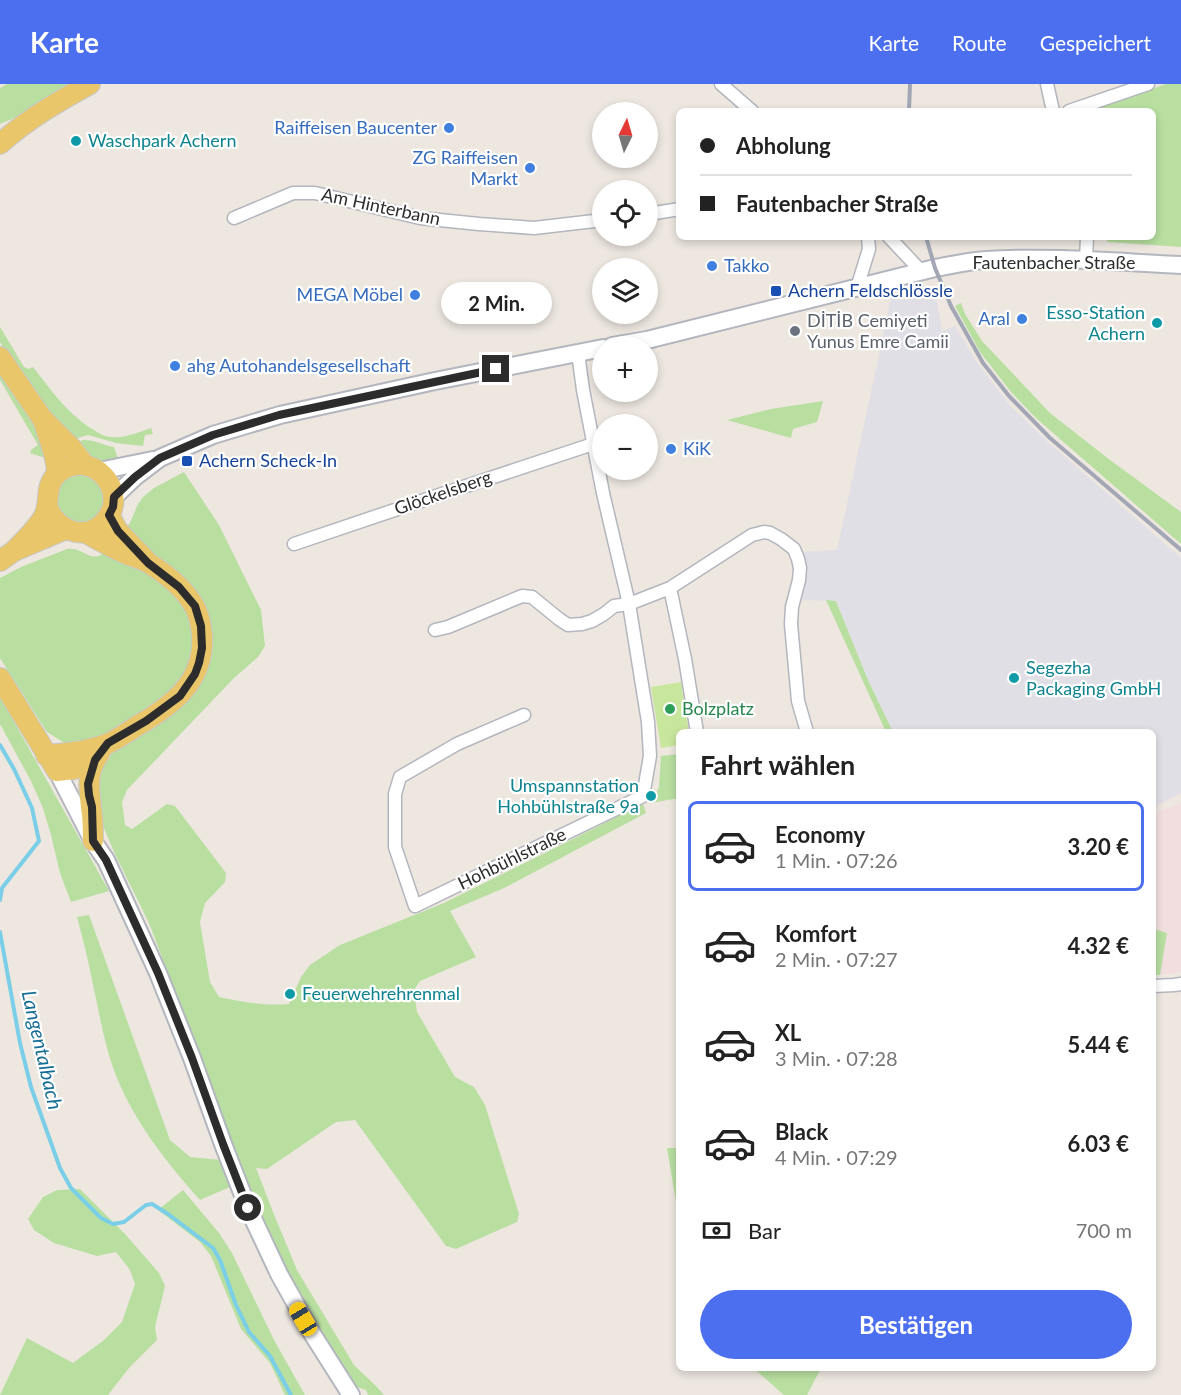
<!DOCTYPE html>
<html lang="de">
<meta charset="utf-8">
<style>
:root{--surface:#fff;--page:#f2f2f2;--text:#222;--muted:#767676;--line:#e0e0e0;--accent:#4b6fee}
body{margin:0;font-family:Lato,sans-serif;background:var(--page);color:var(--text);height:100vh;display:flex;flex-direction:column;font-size:22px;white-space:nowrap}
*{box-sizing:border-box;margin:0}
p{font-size:20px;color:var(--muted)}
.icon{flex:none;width:33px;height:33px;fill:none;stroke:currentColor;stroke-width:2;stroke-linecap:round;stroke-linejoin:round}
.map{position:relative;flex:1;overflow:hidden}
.details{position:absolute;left:676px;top:645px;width:480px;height:642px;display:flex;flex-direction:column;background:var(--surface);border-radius:9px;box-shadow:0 3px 9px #0003}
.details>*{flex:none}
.top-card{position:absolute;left:676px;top:24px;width:480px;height:132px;border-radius:9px;box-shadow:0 3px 9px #0003;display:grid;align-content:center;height:132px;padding:0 24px;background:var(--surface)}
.needle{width:39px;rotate:5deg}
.buttons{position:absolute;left:592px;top:18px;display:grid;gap:12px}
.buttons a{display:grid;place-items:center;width:66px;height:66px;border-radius:50%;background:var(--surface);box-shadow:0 3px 9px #0003;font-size:30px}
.end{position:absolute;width:27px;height:27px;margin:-14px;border:8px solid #2c2c2c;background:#fff;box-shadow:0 0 0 3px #fff}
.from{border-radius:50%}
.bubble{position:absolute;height:42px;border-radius:21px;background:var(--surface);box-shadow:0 3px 9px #0003;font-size:20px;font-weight:700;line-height:42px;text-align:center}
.car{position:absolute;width:18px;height:36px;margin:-18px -9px;border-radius:8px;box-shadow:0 0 4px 2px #0007;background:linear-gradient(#f5c518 24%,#345 0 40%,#f5c518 0 76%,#345 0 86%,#f5c518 0)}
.top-card b{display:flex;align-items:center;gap:21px;height:57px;font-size:22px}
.top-card b+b{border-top:2px solid var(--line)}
.top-card i{width:15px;height:15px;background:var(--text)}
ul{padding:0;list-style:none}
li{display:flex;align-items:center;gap:18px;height:90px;margin:0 12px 9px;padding:0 12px;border:3px solid transparent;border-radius:9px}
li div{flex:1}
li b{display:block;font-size:22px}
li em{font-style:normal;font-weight:700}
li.current{border-color:var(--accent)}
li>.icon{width:54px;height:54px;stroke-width:1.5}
h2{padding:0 24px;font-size:27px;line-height:72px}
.pay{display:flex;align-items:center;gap:15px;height:66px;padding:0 24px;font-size:22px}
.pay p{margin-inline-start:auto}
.button{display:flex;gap:12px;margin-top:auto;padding:12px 24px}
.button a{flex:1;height:69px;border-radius:36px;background:var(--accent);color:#fff;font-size:24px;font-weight:700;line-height:69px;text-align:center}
header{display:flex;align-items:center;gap:36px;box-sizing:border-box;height:84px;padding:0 30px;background:var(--accent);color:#fff}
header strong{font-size:28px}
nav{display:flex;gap:33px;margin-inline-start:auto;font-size:21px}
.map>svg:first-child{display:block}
</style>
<header>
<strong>Karte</strong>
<nav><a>Karte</a><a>Route</a><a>Gespeichert</a></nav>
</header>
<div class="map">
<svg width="1181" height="1311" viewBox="0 0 1181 1311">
<rect width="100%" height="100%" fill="#ede7e0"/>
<polygon fill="#e1dfe6" points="914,198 922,200 932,208 937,217 942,247 955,242 978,280 1011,323 1049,359 1181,474 1181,709 1154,723 1154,648 893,648 868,596 836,517 799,516 800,468 837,466 893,205"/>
<polygon fill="#f2dedf" points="1181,719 1181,888 1160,891 1167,849 1154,845 1154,730"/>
<g fill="#b8dfa0">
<polygon points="7,0 77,0 33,26 0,40 0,4"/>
<polygon points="1166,0 1181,0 1181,163 1108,158 1104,153 1154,153 1154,27 1090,27"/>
<polygon points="961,219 965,230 982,257 1050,329 1110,376 1181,428 1181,460 1037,335 1011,308 980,268 955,222"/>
<path d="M0 243 24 283 29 285 33 283C52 307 67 330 94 346 99 349 104 353 111 353 124 355 139 348 151 344L153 350 145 351 143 362 116 359 88 351 72 356 22 292 4 265 0 258Z"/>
<polygon points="0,285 36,341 50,370 42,373 30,369 31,366 38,361 0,296"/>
<polygon points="823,317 817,338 793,345 791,354 727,336 771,325"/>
<path d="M82 356C93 355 103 361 114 363L119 378C95 380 92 376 75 361Z"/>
<path d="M75 388 95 392 107 416 98 434 78 441 60 431C52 405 52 404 75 388Z"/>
<path d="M184 388 219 441 261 526 265 562 258 573 234 594 127 706 122 718 125 741 132 745 167 720 175 722 226 789 225 798 205 819 200 838 210 898 219 913C244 918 263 922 289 920L301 893 310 881 340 861 444 819 643 720 646 729 504 804 450 827 476 873 420 897 414 906 417 928 455 993 474 1003 485 1021 519 1130 517 1138 456 1165 446 1162 355 1036 336 1038 267 1085 256 1084 273 1128 297 1186 354 1281 377 1303 384 1311H368L366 1306 351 1301 317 1245 290 1192 263 1135 238 1074 149 839 115 770 97 728 94 697 106 673 178 623 210 547 155 474 123 446 130 439 138 420 143 413 154 404Z"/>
<path d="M67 465C86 463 90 483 109 465L174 506 187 525 193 543V561L187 586 173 606 137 633 100 655 66 660 47 648 0 574V494L21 483Z"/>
<polygon points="826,516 836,517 868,596 893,648 886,648"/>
<polygon points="0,613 109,807 71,818 60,789 51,751 43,724 31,697 0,640"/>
<polygon points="679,670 679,714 651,719 659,703 661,672"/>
<path d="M89 831 170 1056 190 1073 221 1076 230 1103 200 1116C167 1079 136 1040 117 994 106 967 101 938 95 910 90 884 84 859 77 833Z"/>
<polygon points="1154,845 1167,849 1160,891 1154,891"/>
<polygon points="667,1064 679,1064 679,1136"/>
<polygon points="80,1105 126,1151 159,1189 165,1202 155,1243 157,1256 129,1284 108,1311 0,1311 27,1254 73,1279 104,1256 122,1238 135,1200 130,1186 116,1168 97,1172 54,1159 34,1146 28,1135 43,1113 57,1106"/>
<polygon points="183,1106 219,1149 232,1169 274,1256 305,1311 285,1311 270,1279 241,1245 211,1172 200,1158 158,1126"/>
<polygon points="753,1284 821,1284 807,1311 784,1311"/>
</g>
<polygon fill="#c9e69d" points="681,598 689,648 680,648 679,661 661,664 651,603"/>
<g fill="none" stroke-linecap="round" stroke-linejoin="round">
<g stroke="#7acee7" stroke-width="4">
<polyline points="0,661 14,685 32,724 39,757 2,804 0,816"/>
<polyline points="0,848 20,959 31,1003 60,1084 71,1104 101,1134 113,1140 124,1138 146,1121 152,1120 168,1130 213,1164 220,1176 236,1221 249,1248 270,1272 291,1311"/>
</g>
<g stroke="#b3b6be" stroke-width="15">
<g id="street">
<polyline points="721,0 752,27"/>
<polyline points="1047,0 1053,27"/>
<polyline points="1069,27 1148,0"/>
<polyline points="648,130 680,125"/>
<polyline points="234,134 293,109 315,109 420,134 479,140 534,144 603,136"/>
<polyline points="889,153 921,187"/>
<polyline points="1086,177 1087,153"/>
<polyline points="857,204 869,165 868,153"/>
<polyline points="294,460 445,409 593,360"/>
<polyline points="670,504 685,575 697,648"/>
<polyline points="435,546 448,543 522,512 532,513 559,535 568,541 582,540 592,537 604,530 614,522 629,520 670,504 752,451 764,448 770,449 781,455 794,465 798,475 800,484 799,496 792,523 791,540 798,617 807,648"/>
<polyline points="524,631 457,660 400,693 395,710 395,763 415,822 643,712 650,672 648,638 629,520 603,409 583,306 578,269"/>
<polyline points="1154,902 1174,901 1181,900"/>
</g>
</g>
<g stroke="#b3b6be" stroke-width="20">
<g id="secondary">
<path d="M612 262 647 256 935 184C952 181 969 177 986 176 1050 172 1116 178 1181 181"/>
<polyline points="99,387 153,376"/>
<polyline points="114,413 135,393 160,374 213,351 280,331 435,297 603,264"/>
<polyline points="57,687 93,757 106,776 158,889 192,974 223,1060 248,1124 279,1190 313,1251 351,1311"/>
</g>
</g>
<g stroke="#c8c8c8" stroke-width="22">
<g id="primary">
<path d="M0 60C26 36 59 17 90 0"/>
<polyline points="0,273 42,334 70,362 85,381"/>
<path d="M44 339C49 356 57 372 57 390"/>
<polyline points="109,431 118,447 145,475"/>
<path d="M14 467C24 456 37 445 44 432 51 418 44 402 57 390 90 360 135 410 102 440 82 458 56 445 47 422"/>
<polyline points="0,477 14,467 66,445"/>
<polyline points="0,594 57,687 74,685 95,676"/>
<path d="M46 671C67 669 91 667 109 659 119 654 128 648 137 642 173 621 205 597 202 551 201 540 199 529 193 520 183 504 166 490 150 480 142 475 133 473 124 469 111 463 97 455 84 448"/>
<path d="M93 757C93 746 93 734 91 723 89 703 86 687 100 669"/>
</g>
</g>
<use href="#street" stroke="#fff" stroke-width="12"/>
<use href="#secondary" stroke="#fff" stroke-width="16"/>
<use href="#primary" stroke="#e8c669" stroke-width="20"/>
<g stroke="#a2a6b5" stroke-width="4">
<polyline points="909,27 910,0"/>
<polyline points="926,153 935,184 951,222 983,279 1009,312 1050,354 1181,466"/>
</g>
</g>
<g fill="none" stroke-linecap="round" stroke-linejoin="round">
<polyline stroke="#2c2c2c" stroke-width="8" points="248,1124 223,1060 192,974 158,889 106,776 93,757 92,723 89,711 88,700 95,676 108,659 146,637 180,612 195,590 199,579 202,564 201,542 195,522 179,503 148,479 118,447 109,431 113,423 114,413 135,393 160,374 213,351 279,331 496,285"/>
</g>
<g fill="#3f7fe0" stroke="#fff" stroke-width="2">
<circle cx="449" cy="44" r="6"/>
<circle cx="530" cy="84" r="6"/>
<circle cx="712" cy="182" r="6"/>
<circle cx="415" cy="211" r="6"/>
<circle cx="1022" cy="235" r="6"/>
<circle cx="175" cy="282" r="6"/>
<circle cx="671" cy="365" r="6"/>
</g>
<g fill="#0f9aa8" stroke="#fff" stroke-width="2">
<circle cx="76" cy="57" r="6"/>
<circle cx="1157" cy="239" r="6"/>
<circle cx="1014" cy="594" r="6"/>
<circle cx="651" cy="712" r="6"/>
<circle cx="290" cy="910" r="6"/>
</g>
<g fill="#1a4fb4" stroke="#fff" stroke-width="2">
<rect x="770" y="201" width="12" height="12" rx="3"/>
<rect x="181" y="371" width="12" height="12" rx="3"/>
</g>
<circle fill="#6b7280" stroke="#fff" stroke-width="2" cx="795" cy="247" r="6"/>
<circle fill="#2e9e5b" stroke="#fff" stroke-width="2" cx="670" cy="625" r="6"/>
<g text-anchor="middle" stroke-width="4.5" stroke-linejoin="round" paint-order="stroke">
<g font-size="18" fill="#366cbe" stroke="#fff" text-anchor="end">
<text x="437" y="50">Raiffeisen Baucenter</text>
<text x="518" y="80">ZG Raiffeisen<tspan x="518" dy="21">Markt</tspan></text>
<text x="724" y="188" text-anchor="start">Takko</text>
<text x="403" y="217">MEGA Möbel</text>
<text x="1010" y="241">Aral</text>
<text x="187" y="288" text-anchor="start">ahg Autohandelsgesellschaft</text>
<text x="683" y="371" text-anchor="start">KiK</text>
</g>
<g font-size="18" fill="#0d838f" stroke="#fff" text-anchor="start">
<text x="88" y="63">Waschpark Achern</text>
<text x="1145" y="235" text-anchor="end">Esso-Station<tspan x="1145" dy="21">Achern</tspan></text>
<text x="1026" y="590">Segezha<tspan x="1026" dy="21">Packaging GmbH</tspan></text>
<text x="639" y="708" text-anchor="end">Umspannstation<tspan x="639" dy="21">Hohbühlstraße 9a</tspan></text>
<text x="302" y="916">Feuerwehrehrenmal</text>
</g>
<g font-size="18" fill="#2c2c2c" stroke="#fff">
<text transform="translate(381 123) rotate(12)" y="6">Am Hinterbann</text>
<text x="1054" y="185">Fautenbacher Straße</text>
<text transform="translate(443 409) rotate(-19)" y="6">Glöckelsberg</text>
<text transform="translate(512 775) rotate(-26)" y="6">Hohbühlstraße</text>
</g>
<g font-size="18" fill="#164399" stroke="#fff" text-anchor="start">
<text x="788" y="213">Achern Feldschlössle</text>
<text x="199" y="383">Achern Scheck-In</text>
</g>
<g font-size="18" fill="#5b616d" stroke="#fff" text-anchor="start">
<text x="807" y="243">DİTİB Cemiyeti<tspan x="807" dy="21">Yunus Emre Camii</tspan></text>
</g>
<g font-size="18" fill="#27864d" stroke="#fff" text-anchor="start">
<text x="682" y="631">Bolzplatz</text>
</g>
<g font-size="20" font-style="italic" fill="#176e95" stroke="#fff">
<text transform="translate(42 966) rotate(77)" y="7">Langentalbach</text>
</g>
</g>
</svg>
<div class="buttons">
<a><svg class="needle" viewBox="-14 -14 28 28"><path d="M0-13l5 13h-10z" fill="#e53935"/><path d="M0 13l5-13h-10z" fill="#767676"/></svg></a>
<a><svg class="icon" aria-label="locate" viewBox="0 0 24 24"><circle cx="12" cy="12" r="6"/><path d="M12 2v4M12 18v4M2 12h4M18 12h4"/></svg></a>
<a><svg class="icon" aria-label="layers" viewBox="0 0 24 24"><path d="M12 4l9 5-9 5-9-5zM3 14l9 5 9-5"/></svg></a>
<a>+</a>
<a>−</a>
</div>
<i class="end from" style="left:248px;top:1124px"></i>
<i class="end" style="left:496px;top:285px"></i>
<div class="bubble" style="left:441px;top:198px;width:111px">2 Min.</div>
<i class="car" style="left:303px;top:1235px;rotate:329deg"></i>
<div class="top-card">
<b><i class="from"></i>Abholung</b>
<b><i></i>Fautenbacher Straße</b>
</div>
<section class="details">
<h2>Fahrt wählen</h2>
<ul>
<li class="current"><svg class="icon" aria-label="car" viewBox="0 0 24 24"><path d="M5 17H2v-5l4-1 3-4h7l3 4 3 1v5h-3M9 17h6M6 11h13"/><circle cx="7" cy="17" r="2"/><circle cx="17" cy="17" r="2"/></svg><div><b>Economy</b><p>1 Min. · 07:26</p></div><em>3.20 €</em></li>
<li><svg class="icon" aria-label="car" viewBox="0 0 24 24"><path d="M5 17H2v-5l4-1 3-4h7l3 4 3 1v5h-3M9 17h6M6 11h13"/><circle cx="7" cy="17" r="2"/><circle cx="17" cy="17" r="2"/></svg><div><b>Komfort</b><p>2 Min. · 07:27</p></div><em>4.32 €</em></li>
<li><svg class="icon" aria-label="car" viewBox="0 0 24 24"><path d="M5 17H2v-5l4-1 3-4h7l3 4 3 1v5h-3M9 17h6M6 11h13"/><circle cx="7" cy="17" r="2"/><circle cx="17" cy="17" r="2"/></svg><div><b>XL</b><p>3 Min. · 07:28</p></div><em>5.44 €</em></li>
<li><svg class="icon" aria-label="car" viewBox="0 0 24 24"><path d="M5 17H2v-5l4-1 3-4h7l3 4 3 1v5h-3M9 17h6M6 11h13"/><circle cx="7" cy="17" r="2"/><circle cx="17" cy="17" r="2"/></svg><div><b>Black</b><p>4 Min. · 07:29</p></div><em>6.03 €</em></li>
</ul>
<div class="pay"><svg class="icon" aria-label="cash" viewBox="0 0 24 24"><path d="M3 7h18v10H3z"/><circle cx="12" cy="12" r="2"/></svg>Bar<p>700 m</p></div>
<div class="button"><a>Bestätigen</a></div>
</section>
</div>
